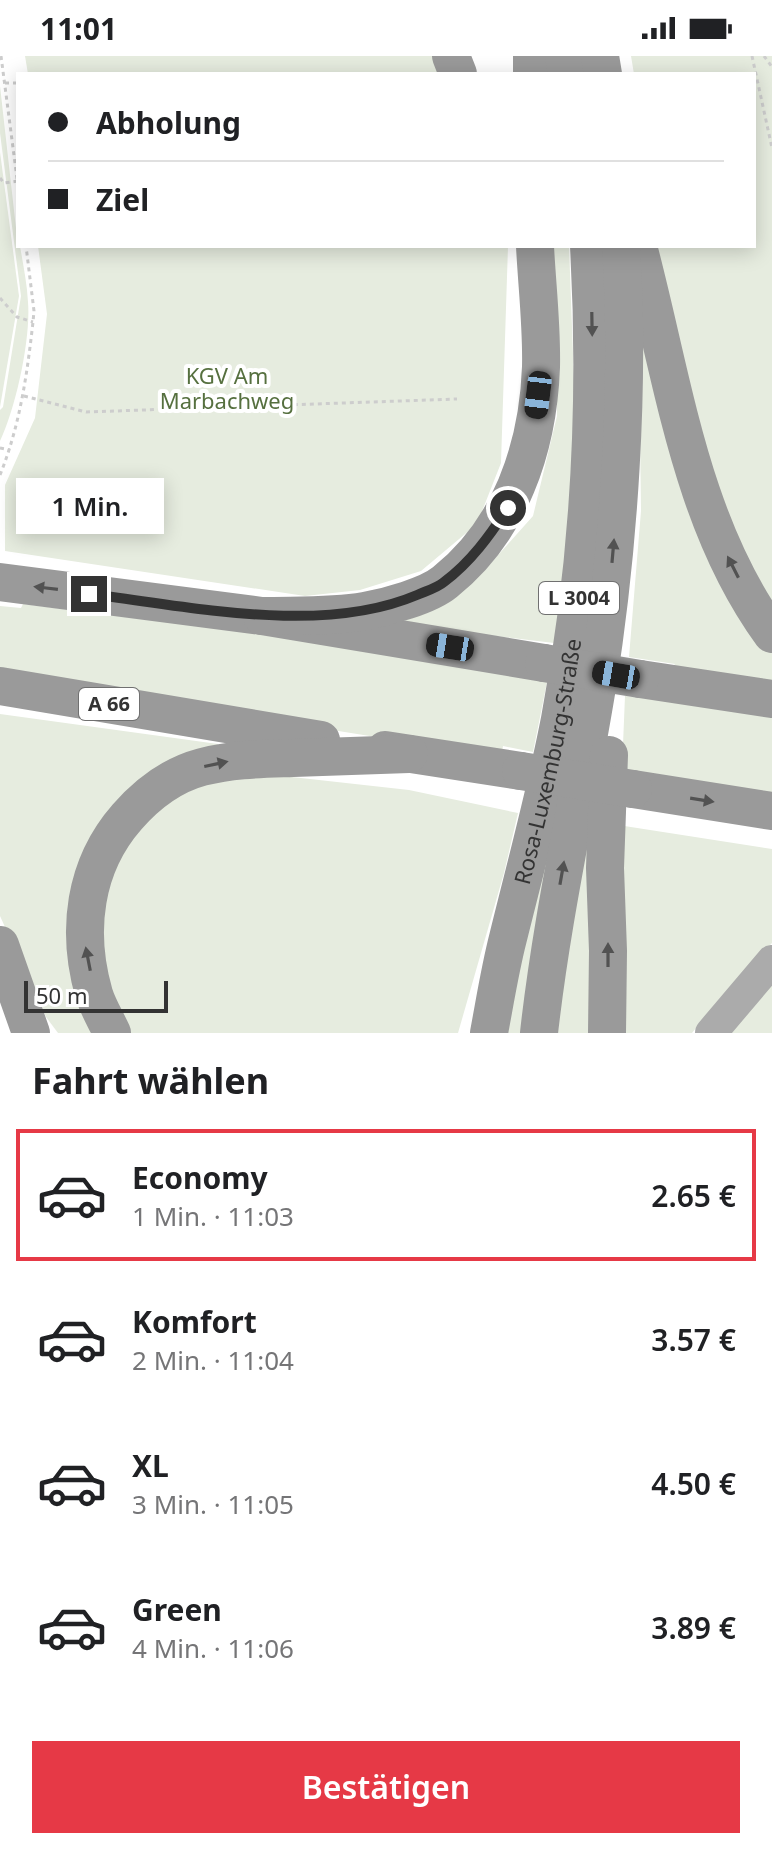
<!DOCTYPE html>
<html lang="de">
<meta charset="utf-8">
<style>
:root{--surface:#fff;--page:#f2f2f2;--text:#202124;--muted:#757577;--line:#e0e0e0;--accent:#e63946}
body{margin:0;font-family:"Noto Sans",sans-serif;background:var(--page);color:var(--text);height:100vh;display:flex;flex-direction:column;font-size:30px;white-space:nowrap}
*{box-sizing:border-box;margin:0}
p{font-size:26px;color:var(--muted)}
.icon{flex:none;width:44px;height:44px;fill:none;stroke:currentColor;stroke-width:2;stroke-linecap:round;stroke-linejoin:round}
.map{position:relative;height:977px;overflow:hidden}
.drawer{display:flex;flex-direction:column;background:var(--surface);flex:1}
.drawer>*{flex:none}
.guide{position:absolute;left:16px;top:16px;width:740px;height:176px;border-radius:0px;box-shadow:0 4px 20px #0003;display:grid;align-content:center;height:176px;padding:0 32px;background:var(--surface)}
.scale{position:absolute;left:24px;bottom:20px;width:144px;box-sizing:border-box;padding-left:8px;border:4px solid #333;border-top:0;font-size:22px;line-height:28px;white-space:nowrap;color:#333;-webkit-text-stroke:6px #fff;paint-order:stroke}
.end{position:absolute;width:36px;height:36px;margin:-18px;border:10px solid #333;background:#fff;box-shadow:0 0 0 4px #fff}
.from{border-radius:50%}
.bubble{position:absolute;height:56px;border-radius:0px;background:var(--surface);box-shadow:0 4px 20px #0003;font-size:26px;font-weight:600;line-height:56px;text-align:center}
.car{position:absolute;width:24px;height:48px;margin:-24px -12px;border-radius:10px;box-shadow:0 0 6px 2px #0007;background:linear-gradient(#222 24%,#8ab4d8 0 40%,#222 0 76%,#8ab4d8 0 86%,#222 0)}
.guide b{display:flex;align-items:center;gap:28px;height:76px;font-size:30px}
.guide b+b{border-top:2px solid var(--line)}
.guide i{width:20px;height:20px;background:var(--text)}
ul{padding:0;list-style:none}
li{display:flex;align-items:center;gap:24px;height:132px;margin:0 16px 12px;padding:0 16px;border:4px solid transparent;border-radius:0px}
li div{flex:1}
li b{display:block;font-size:30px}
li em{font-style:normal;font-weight:600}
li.on{border-color:var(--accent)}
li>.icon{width:72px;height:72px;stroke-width:1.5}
h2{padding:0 32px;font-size:36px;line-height:96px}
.button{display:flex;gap:16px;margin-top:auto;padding:16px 32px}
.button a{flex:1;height:92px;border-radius:0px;background:var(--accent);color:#fff;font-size:32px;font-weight:600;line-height:92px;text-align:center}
.status{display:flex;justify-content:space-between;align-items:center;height:56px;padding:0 40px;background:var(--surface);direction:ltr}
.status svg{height:22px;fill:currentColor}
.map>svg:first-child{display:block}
</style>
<div class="status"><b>11:01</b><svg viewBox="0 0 49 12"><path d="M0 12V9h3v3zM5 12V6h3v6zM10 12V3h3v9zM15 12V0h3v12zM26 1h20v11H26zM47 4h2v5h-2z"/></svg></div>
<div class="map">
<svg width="772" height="977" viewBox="0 0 772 977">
<rect width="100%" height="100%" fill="#fff"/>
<g fill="#e6ecdf">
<polygon points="25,0 446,0 452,18 28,18"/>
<polygon points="631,0 772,0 772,557 697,392 654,190 754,190 754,18 634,18"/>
<path d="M0 30 18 190H20C23 208 27 227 28 246 31 282 16 352 0 385V354L3 351 21 240 0 77Z"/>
<polygon points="0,96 19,240 0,351"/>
<polygon points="38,190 508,190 501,407 477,468 421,515 360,534 305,540 5,495 5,429 35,362 47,258"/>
<polygon points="554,190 569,190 578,433 554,587 370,565 482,517 533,460 557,360"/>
<polygon points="632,209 772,592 772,632 669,615 675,608 629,601 641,455 639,303"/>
<polygon points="23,548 317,585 547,626 533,696 503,690 501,701 0,621 0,550 21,552"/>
<polygon points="625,640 772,656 772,741 622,713"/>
<polygon points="0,658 218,688 216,693 97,774 98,977 58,977 46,961 0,860"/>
<polygon points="274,719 409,734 518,757 504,817 458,977 127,977 106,930 100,850 119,792 167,746 199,730 237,721"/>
<polygon points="558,762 525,977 499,977"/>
<polygon points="591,767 589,977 558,977 563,907"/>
<polygon points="618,769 772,793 772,887 720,942 692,977 620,977"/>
<polygon points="772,924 772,977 726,977"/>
</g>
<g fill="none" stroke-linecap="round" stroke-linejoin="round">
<g stroke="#cdcdcd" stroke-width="3" stroke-dasharray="4 4" stroke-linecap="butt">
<polyline points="1,0 18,130"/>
<polyline points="752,0 772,92"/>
<polyline points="764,0 772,11"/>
<polyline points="5,27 18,27"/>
<polyline points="0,122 4,127 18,125"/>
<polyline points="0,242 17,261 33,266"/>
<polyline points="24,340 86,356 457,343"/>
<polyline points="0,392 10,394"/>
<path d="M0 419C20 369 27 319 33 266L34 255 26 190"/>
</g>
<polyline stroke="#ababab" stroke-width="32" points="711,977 772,905"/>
<g stroke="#9a9a9a" stroke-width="38">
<polyline points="451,0 458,18"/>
<polyline points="532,0 532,18"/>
<polyline points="564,0 567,18"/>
<polyline points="600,0 603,18"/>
<path d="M638 190C673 321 690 466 772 578"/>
<polyline points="0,526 262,560 544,607"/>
<path d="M262 560C296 559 332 561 365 555 387 551 428 540 445 526 510 474 538 393 541 311 542 271 537 230 535 190"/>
<polyline points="640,623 772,643"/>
<polyline points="0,630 321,684"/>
<polyline points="385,694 521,715"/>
<polyline points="633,733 772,755"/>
<polyline points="0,889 31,977"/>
<path d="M112 977C106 964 98 951 94 938 76 875 84 810 127 761 148 737 172 719 202 711 233 703 262 703 293 702 332 701 370 699 409 698"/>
<path id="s1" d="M489 977C495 945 500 913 508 882 526 809 546 736 560 663 590 504 598 351 589 190"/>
<path d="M539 977C552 860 578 747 597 631 619 492 630 331 621 190"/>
<polyline points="607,977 608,895 605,812 609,699"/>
</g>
<g stroke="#9a9a9a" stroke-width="38">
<polyline points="544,607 640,623"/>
<polyline points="521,715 633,733"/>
</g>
</g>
<defs><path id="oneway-solid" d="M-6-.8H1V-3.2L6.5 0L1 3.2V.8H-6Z" transform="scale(2)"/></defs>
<g fill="#525252">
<use href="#oneway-solid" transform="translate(592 268) rotate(89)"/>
<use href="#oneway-solid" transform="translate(613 495) rotate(-85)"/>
<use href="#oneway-solid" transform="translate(733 511) rotate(-117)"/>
<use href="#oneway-solid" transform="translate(46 532) rotate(-173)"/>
<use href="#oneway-solid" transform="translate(216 708) rotate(-12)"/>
<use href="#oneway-solid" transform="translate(702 744) rotate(9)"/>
<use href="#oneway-solid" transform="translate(562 817) rotate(-80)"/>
<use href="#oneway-solid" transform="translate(608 899) rotate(-90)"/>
<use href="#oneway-solid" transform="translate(88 903) rotate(-101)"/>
</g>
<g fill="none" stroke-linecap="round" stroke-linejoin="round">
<path stroke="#333" stroke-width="10" d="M89 538C189 550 321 580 417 539 426 535 437 532 444 526 471 506 490 479 508 452"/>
</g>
<g text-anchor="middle" stroke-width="8" stroke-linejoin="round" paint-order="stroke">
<g fill="#fff" stroke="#707070" stroke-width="2">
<rect x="539" y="526" width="80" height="32" rx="6"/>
<rect x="79" y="632" width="60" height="32" rx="6"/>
</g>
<g font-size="20" font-weight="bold" fill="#333">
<text x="579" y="549">L 3004</text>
<text x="109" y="655">A 66</text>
</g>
<g font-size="22" fill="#56703f" stroke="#fff">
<text x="227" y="328">KGV Am<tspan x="227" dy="25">Marbachweg</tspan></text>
</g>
<g font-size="22" fill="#333" stroke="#fff">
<text dy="8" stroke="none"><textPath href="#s1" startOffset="278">Rosa-Luxemburg-Straße</textPath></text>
</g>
</g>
</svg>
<div class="scale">50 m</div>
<i class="end from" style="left:508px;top:452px"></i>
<i class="end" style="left:89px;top:538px"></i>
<div class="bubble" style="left:16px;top:422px;width:148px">1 Min.</div>
<i class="car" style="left:538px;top:339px;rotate:187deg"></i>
<i class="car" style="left:450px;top:591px;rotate:279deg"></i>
<i class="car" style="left:616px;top:619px;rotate:280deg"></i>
<div class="guide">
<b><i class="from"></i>Abholung</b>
<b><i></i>Ziel</b>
</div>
</div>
<section class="drawer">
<h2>Fahrt wählen</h2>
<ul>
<li class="on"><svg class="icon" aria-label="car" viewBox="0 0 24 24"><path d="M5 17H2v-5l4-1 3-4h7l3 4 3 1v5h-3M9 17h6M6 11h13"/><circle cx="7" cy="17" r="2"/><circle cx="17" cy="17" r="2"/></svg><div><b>Economy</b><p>1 Min. · 11:03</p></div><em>2.65 €</em></li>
<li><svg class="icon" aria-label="car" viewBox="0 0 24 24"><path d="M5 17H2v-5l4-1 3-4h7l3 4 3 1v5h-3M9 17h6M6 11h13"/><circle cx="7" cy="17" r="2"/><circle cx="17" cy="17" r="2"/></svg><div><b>Komfort</b><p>2 Min. · 11:04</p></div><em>3.57 €</em></li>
<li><svg class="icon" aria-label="car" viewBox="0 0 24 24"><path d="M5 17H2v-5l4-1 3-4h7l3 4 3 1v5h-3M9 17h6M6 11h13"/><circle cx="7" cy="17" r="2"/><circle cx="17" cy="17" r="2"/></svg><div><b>XL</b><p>3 Min. · 11:05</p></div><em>4.50 €</em></li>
<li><svg class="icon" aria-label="car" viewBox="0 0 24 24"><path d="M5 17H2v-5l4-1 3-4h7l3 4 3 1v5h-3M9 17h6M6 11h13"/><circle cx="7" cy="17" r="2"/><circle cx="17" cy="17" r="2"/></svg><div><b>Green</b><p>4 Min. · 11:06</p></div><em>3.89 €</em></li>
</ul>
<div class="button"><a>Bestätigen</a></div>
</section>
